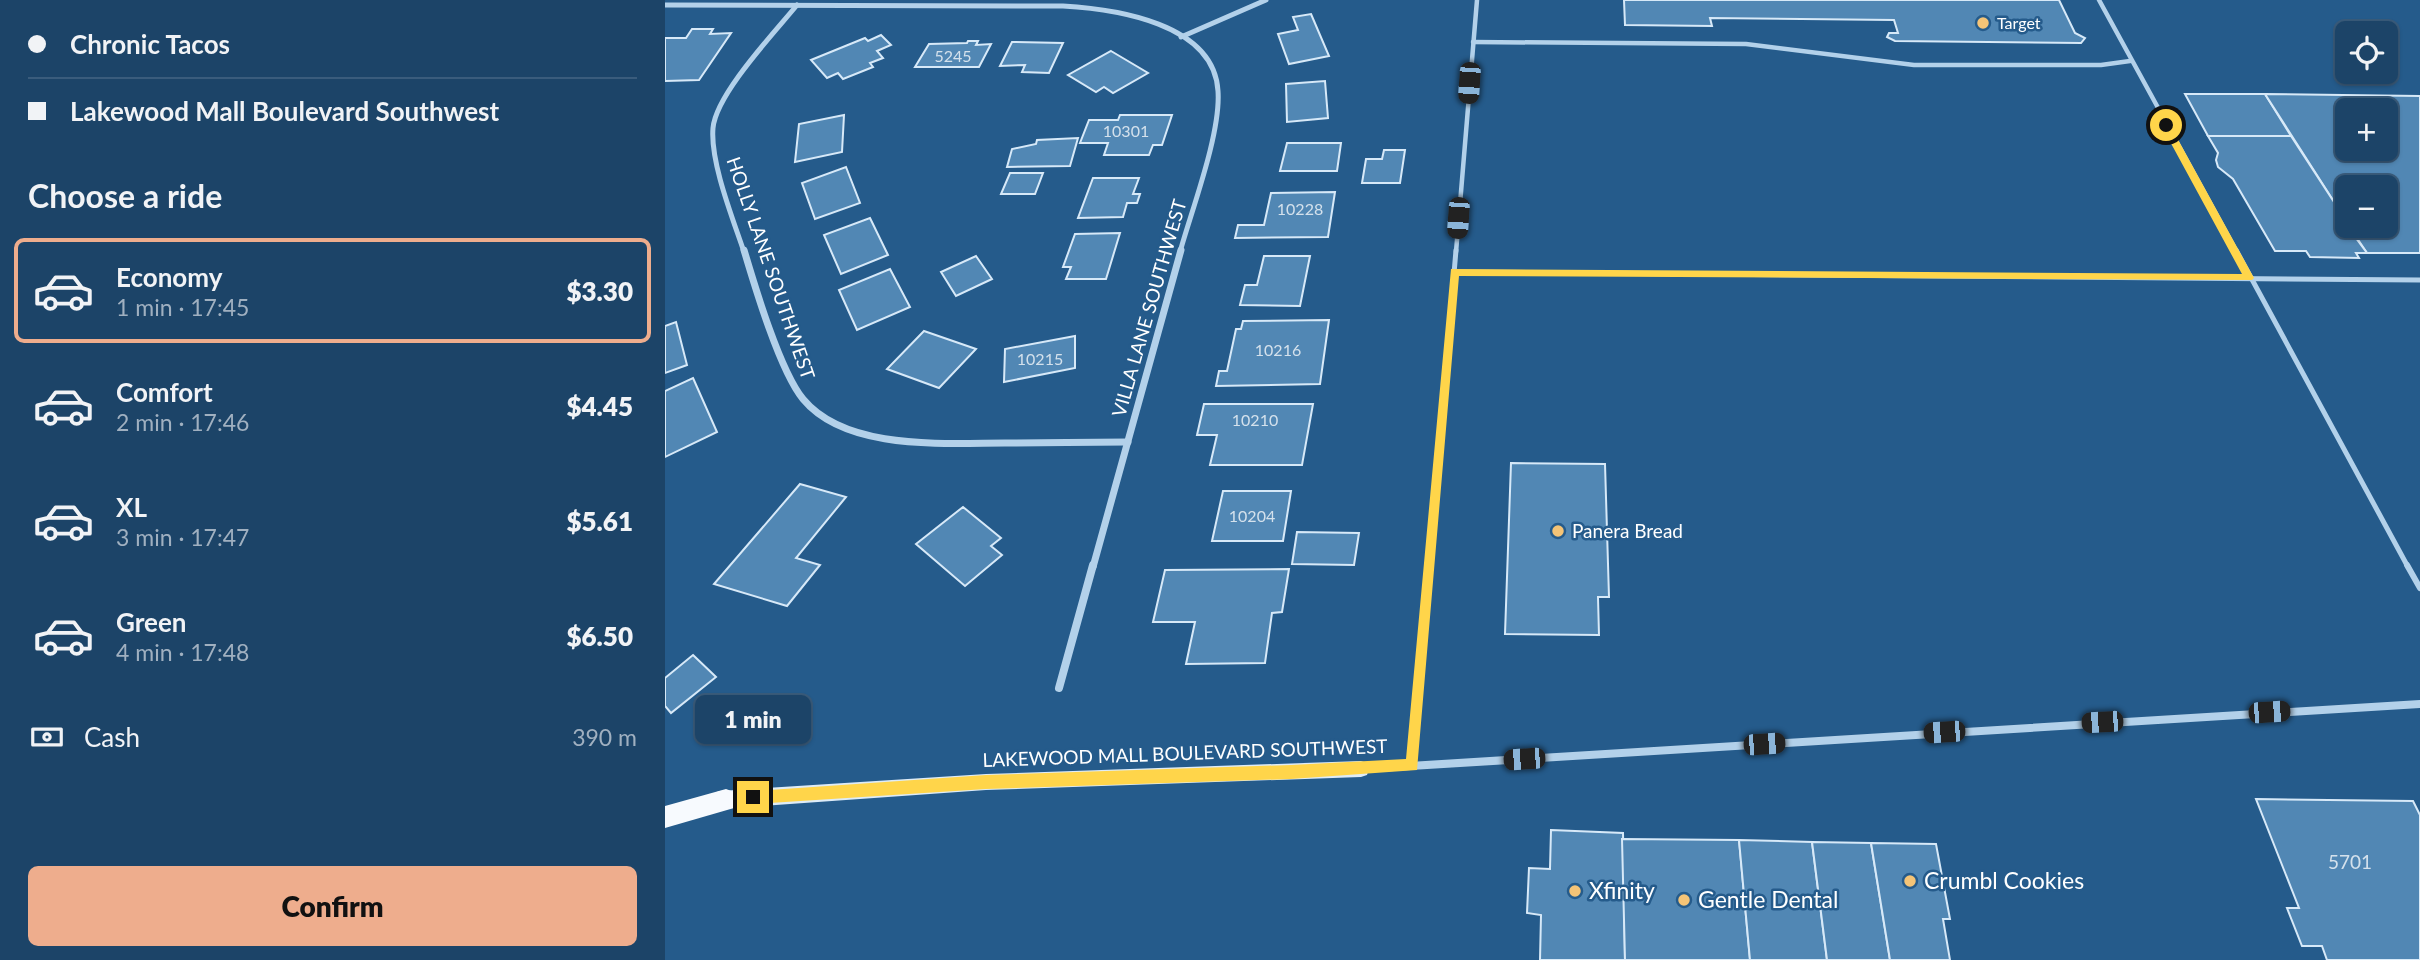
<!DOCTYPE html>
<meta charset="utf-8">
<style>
:root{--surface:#1c4468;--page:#294e71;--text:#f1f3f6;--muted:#a0b0c0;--line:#3a5c7c;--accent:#eead8d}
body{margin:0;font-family:Lato,sans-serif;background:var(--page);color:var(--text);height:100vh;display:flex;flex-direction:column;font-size:26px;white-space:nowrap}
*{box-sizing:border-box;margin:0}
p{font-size:23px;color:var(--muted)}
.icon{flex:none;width:38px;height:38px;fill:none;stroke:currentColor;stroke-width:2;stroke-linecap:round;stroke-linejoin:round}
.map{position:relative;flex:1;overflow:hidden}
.side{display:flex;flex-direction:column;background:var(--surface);width:665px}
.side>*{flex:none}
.guide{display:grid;align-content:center;height:154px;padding:0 28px;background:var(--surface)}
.buttons{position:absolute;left:1670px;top:21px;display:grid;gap:14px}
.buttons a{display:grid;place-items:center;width:63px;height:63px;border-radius:10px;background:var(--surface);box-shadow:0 2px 5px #0004,0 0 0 2px var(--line);font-size:35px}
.end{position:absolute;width:32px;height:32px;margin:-16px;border:9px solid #ffd54a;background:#111;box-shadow:0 0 0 4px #111}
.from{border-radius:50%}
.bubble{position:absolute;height:49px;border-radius:10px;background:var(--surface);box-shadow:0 2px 5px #0004,0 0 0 2px var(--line);font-size:23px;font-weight:800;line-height:49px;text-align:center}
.car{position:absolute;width:21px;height:42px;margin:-21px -10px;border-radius:9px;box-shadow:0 0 5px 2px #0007;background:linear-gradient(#222 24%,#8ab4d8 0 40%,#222 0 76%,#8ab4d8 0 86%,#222 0)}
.guide b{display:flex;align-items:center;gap:24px;height:66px;font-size:26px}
.guide b+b{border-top:2px solid var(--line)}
.guide i{width:18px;height:18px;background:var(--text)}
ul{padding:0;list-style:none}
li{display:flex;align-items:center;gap:21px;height:105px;margin:0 14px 10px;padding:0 14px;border:4px solid transparent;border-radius:10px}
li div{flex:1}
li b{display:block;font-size:26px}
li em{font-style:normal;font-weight:800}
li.selected{border-color:var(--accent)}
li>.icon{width:63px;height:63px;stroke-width:1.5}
h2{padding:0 28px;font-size:32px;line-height:84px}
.pay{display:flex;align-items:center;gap:18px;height:77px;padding:0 28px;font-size:26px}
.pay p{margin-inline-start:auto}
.primary-button{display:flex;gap:14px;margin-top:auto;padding:14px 28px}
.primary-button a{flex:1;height:80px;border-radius:10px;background:var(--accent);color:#111;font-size:28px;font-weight:800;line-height:80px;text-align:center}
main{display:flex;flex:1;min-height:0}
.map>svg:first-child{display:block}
</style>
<main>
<section class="side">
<div class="guide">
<b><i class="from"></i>Chronic Tacos</b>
<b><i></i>Lakewood Mall Boulevard Southwest</b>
</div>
<h2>Choose a ride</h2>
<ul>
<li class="selected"><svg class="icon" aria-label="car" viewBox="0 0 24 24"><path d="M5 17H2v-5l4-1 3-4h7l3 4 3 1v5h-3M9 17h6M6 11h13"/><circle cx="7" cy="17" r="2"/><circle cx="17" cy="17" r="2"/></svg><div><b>Economy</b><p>1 min · 17:45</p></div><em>$3.30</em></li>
<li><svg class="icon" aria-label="car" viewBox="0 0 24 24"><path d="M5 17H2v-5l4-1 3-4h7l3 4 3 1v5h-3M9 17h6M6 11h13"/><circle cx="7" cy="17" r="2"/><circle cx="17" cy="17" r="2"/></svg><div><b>Comfort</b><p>2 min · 17:46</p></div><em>$4.45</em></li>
<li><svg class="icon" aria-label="car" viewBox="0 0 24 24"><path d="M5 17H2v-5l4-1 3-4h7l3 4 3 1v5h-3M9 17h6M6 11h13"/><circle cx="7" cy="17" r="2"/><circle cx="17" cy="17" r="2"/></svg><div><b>XL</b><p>3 min · 17:47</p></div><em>$5.61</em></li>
<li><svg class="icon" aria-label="car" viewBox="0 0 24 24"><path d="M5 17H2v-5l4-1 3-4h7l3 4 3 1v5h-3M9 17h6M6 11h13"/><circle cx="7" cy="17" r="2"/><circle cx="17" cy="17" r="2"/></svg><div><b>Green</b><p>4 min · 17:48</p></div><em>$6.50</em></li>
</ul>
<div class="pay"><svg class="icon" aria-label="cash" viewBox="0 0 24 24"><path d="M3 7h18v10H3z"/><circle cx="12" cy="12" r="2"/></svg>Cash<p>390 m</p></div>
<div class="primary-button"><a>Confirm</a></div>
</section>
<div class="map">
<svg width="1755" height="960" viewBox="0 0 1755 960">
<rect width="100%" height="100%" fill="#255b8b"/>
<g fill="#5187b4" stroke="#d7e9f8" stroke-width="2" fill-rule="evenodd">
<polygon points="959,0 1394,0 1410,33 1420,38 1416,43 1230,41 1222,37 1224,33 1233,33 1229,20 1045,18 1047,26 960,25"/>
<polygon points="646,14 664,56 624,64 613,34 633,30 628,17"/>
<polygon points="27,29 48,29 45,34 66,33 34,80 0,81 0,38 21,38"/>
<polygon points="216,35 226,45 212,51 218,58 205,63 208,67 178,79 173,73 162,78 146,60 200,38 203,41"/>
<polygon points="303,41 313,41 311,45 326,44 314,67 250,67 264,44 302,43"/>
<polygon points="347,42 398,43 384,73 357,72 360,65 335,66"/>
<polygon points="446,51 483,73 448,93 439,87 431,92 403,75"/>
<polygon points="660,81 663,118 622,122 621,84"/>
<polygon points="1520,94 1600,94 1626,136 1543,136"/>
<path d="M1600 94 1755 96V253H1702L1684 226H1720V187H1682V222ZM1682 110H1720V149H1682Z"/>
<polygon points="179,115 177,152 130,162 134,124"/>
<polygon points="455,115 507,115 497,145 488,145 484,155 439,155 443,143 415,143 424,120 453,120"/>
<polygon points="1543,136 1626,136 1682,222 1682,226 1702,253 1691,253 1694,258 1645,257 1641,251 1610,251 1568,179 1553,167 1551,160 1553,153"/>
<polygon points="413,138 405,166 342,167 347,149 371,144 372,140"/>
<polygon points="622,143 676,143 672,171 615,171"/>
<polygon points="719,150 740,150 735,183 697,183 701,159 717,159"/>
<polygon points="181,167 195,203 150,219 137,183"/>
<polygon points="345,173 378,173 370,194 336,194"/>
<polygon points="428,178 474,178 468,194 475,194 472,203 462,203 458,217 413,218"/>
<polygon points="670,192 663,237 570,238 573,225 599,225 606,193"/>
<polygon points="205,218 223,255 176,274 159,235"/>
<polygon points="455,233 441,279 401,279 406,267 398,267 410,234"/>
<polygon points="311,256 327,279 291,296 276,272"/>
<polygon points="599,256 645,256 635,306 575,305 580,285 592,285"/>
<polygon points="225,269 245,307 192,330 174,290"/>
<polygon points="664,320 655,384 551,386 554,371 562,371 571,329 576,329 578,321"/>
<polygon points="11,322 22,365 0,373 0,326"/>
<polygon points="259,331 311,349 274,388 222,369"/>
<polygon points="410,336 410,368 339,382 340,349"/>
<polygon points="28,378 52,432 0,457 0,391"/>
<polygon points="539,404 648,404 637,465 545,465 552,435 532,435"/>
<polygon points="846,463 940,464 944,597 933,597 934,635 840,634"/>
<polygon points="135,484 181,497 131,558 155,565 122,606 49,584"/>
<polygon points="558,491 626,491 618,541 547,541"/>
<polygon points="298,507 336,538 326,546 337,555 300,586 251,544"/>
<polygon points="632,532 694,533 689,565 627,564"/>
<polygon points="624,569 617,612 607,613 600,663 521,664 530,622 488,622 500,570"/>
<polygon points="28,655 51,677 6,713 0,706 0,678"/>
<polygon points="1591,799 1748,801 1755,815 1755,960 1662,960 1657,946 1637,946 1622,908 1634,908"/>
<polygon points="886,830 958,833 960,960 875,960 876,915 862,913 864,868 885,869"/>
<polygon points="957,839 1074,840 1085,960 960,960"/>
<polygon points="1074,840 1147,842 1162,960 1085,960"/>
<polygon points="1147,842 1206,843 1225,960 1162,960"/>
<polygon points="1206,843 1271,844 1285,919 1278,919 1285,960 1225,960"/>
</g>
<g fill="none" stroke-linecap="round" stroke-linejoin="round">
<g stroke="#b3d1ea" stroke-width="4.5">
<polyline points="1434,0 1572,252"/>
<polyline points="808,42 1081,44 1249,65 1436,65 1465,61"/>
<polyline points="791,252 812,0"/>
</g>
<g stroke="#b3d1ea" stroke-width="5">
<polyline points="1571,250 1743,567"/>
<polyline points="789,272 1755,280"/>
<polyline points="764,567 791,250"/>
</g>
<g stroke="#b3d1ea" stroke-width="6">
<polyline points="1742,565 1755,588"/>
<polyline points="747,765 764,565"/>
</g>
<g stroke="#b3d1ea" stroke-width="5">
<path d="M0 5 398 6C450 9 549 23 553 91 556 133 527 209 515 252"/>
<polyline points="516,37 601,0"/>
<path d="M79 252C68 219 45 162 48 128 51 94 110 32 132 5"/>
</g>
<g stroke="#b3d1ea" stroke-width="7">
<path d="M79 250C90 287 115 371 138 399 181 451 279 443 340 443 381 443 422 442 463 442"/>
<polyline points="428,567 516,250"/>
</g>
<g stroke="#b3d1ea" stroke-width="8">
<polyline points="394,688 428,565"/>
<polyline points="696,769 1755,704"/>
</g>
<polygon fill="#deecf8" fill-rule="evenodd" points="696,761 702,763 704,769 702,775 696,777 321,790 54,809 48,806 45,800 48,794 54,791 321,774"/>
<polygon fill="#f7fafe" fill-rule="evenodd" points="61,789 69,792 72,800 69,808 0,828 0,806"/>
</g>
<polygon fill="#ffd54a" points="1501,122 1505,125 1589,278 1587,280 794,276 752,770 626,779 321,789 88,804 83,802 83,793 88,791 321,775 626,765 741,759 786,269 1577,274 1496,125"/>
<g fill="#f4c477" stroke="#255b8b" stroke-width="2.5">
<circle cx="1318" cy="23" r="7"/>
<circle cx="893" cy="531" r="7"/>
<circle cx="1245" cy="881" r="7"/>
<circle cx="910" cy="891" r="7"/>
<circle cx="1019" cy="900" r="7"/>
</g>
<g text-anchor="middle" stroke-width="5" stroke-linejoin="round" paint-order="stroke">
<g font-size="16" fill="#fff" stroke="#255b8b" text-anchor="start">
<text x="1332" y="29">Target</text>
</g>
<g font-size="16" fill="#d4e1ec">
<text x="288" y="62">5245</text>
<text x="461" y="137">10301</text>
<text x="635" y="215">10228</text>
<text x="613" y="356">10216</text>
<text x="375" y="365">10215</text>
<text x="590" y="426">10210</text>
<text x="587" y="522">10204</text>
</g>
<g font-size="19" fill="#fff" stroke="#255b8b">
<text transform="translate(106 268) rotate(71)" y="7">HOLLY LANE SOUTHWEST</text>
<text transform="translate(484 308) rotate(-74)" y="7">VILLA LANE SOUTHWEST</text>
<text transform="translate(520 753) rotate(-2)" y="7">LAKEWOOD MALL BOULEVARD SOUTHWEST</text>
</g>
<g font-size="19" fill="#fff" stroke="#255b8b" text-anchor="start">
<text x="907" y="538">Panera Bread</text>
</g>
<g font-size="19" fill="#d4e1ec">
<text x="1685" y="869">5701</text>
</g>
<g font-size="23" fill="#fff" stroke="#255b8b" text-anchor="start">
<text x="1259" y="889">Crumbl Cookies</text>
<text x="924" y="899">Xfinity</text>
<text x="1033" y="908">Gentle Dental</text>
</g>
</g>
</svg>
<div class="buttons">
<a><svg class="icon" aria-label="locate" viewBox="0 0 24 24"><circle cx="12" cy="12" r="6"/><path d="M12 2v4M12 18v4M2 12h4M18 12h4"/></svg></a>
<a>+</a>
<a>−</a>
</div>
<i class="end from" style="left:1501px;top:125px"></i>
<i class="end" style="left:88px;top:797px"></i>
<div class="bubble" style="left:30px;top:695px;width:116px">1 min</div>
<i class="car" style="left:804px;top:83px;rotate:184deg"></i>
<i class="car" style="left:793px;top:218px;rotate:184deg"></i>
<i class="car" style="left:1604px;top:712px;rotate:86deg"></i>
<i class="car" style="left:1437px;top:722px;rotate:267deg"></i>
<i class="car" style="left:1279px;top:732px;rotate:266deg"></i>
<i class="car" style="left:1099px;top:744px;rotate:86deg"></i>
<i class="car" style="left:859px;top:759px;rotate:266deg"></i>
</div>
</main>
